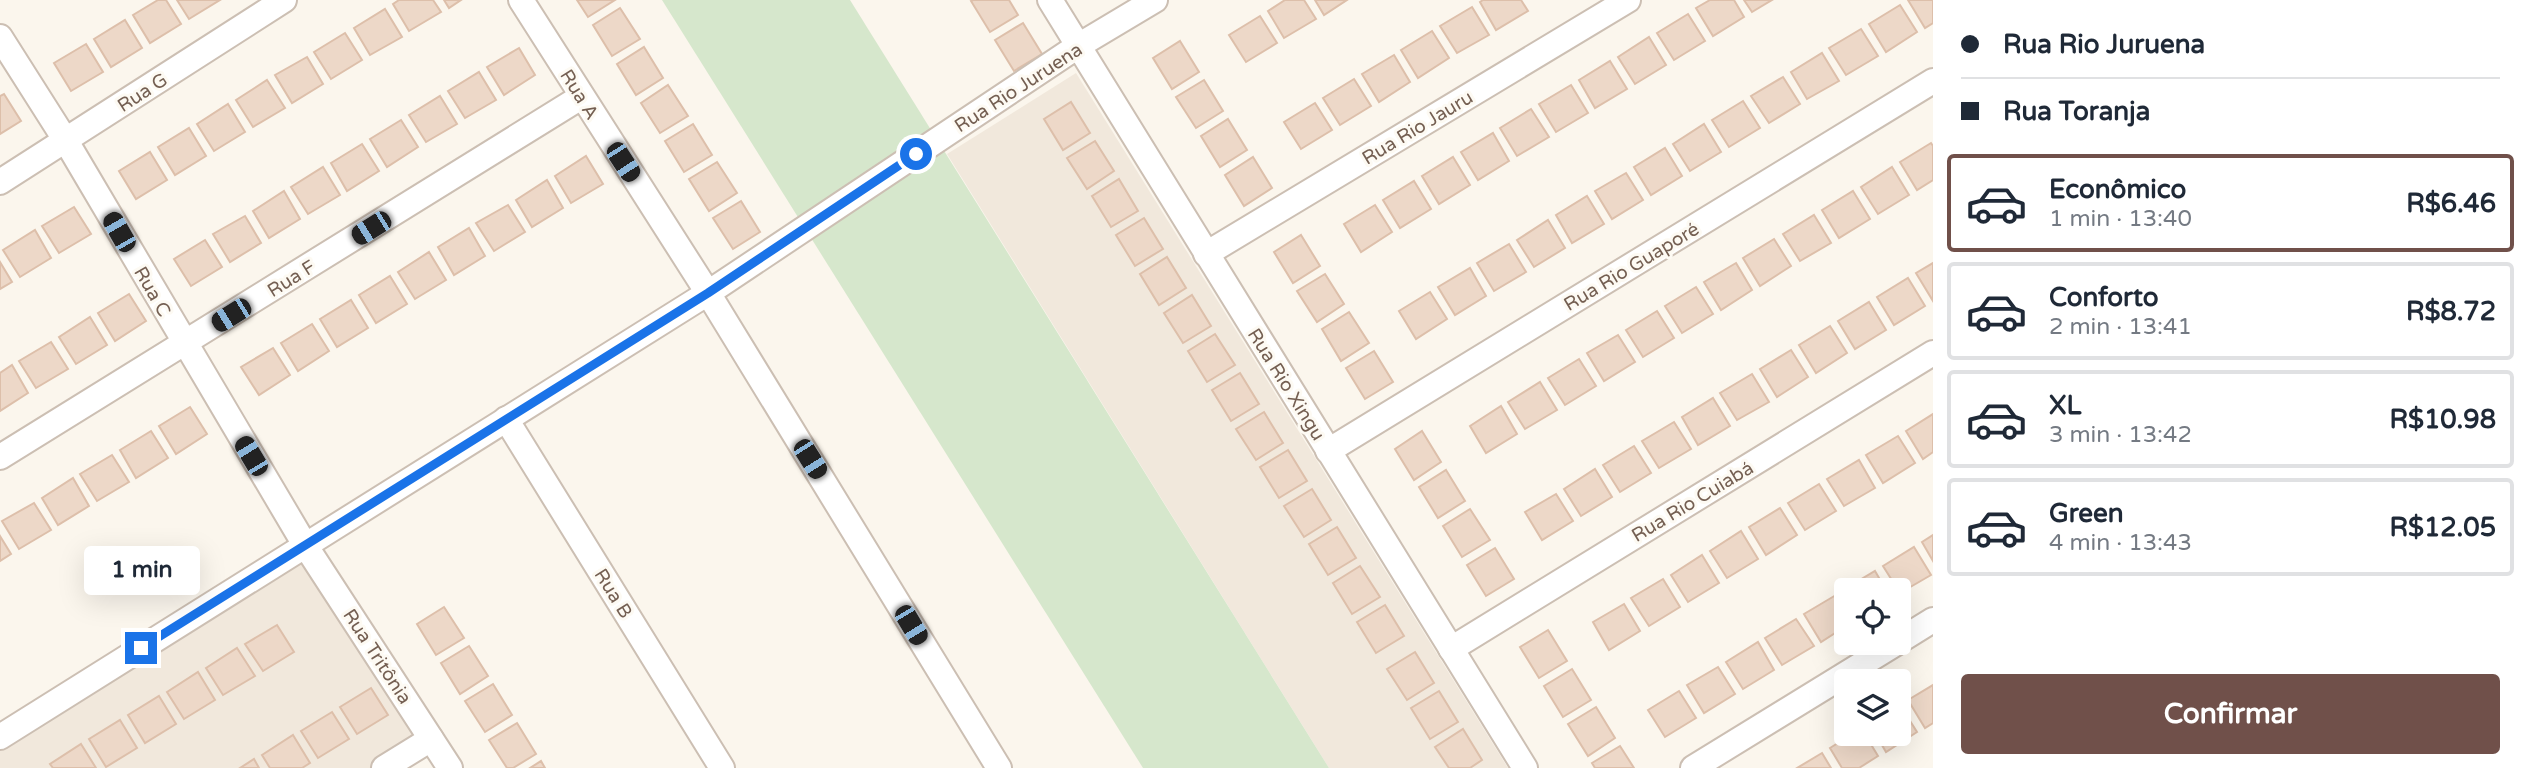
<!DOCTYPE html>
<html lang="pt">
<meta charset="utf-8">
<style>
:root{--surface:#fff;--page:#f6f6f7;--text:#1f2937;--muted:#747a83;--line:#e0e1e3;--accent:#70504a}
body{margin:0;font-family:"Varela Round",sans-serif;background:var(--page);color:var(--text);height:100vh;display:flex;flex-direction:column;font-size:26px;white-space:nowrap}
*{box-sizing:border-box;margin:0}
p{font-size:23px;color:var(--muted)}
.icon{flex:none;width:38px;height:38px;fill:none;stroke:currentColor;stroke-width:2;stroke-linecap:round;stroke-linejoin:round}
.map{position:relative;flex:1;overflow:hidden}
.side{display:flex;flex-direction:column;background:var(--surface);width:595px}
.side>*{flex:none}
.guide{display:grid;align-content:center;height:154px;padding:0 28px;background:var(--surface)}
.buttons{position:absolute;left:1834px;top:578px;display:grid;gap:14px}
.buttons a{display:grid;place-items:center;width:77px;height:77px;border-radius:7px;background:var(--surface);box-shadow:0 7px 28px #0002;font-size:35px}
.end{position:absolute;width:32px;height:32px;margin:-16px;border:9px solid #1a73e8;background:#fff;box-shadow:0 0 0 4px #fff}
.from{border-radius:50%}
.bubble{position:absolute;height:49px;border-radius:7px;background:var(--surface);box-shadow:0 7px 28px #0002;font-size:23px;font-weight:700;line-height:49px;text-align:center}
.car{position:absolute;width:21px;height:42px;margin:-21px -10px;border-radius:9px;box-shadow:0 0 5px 2px #0007;background:linear-gradient(#222 24%,#8ab4d8 0 40%,#222 0 76%,#8ab4d8 0 86%,#222 0)}
.guide b{display:flex;align-items:center;gap:24px;height:66px;font-size:26px}
.guide b+b{border-top:2px solid var(--line)}
.guide i{width:18px;height:18px;background:var(--text)}
ul{padding:0;list-style:none}
li{display:flex;align-items:center;gap:21px;height:98px;margin:0 14px 10px;padding:0 14px;border:4px solid var(--line);border-radius:7px}
li div{flex:1}
li b{display:block;font-size:26px}
li em{font-style:normal;font-weight:700}
li.active{border-color:var(--accent)}
li>.icon{width:63px;height:63px;stroke-width:1.5}
.primary-button{display:flex;gap:14px;margin-top:auto;padding:14px 28px}
.primary-button a{flex:1;height:80px;border-radius:7px;background:var(--accent);color:#fff;font-size:28px;font-weight:700;line-height:80px;text-align:center}
main{display:flex;flex:1;min-height:0}
.map>svg:first-child{display:block}
</style>
<main>
<div class="map">
<svg width="1933" height="768" viewBox="0 0 1933 768">
<rect width="100%" height="100%" fill="#fbf6ed"/>
<g fill="#f1e8dc">
<polygon points="1076,73 1508,768 1329,768 947,154"/>
<polygon points="310,550 427,733 370,768 0,768 0,740"/>
</g>
<polygon fill="#d6e7cc" points="662,0 850,0 1329,768 1143,768"/>
<g fill="#edd8c8" stroke="#ddbfaa" stroke-width="2">
<polygon points="158,0 166,0 181,24 150,43 133,15"/>
<polygon points="177,0 220,0 189,19"/>
<polygon points="399,0 433,0 441,12 409,31 393,4"/>
<polygon points="444,0 461,0 449,8"/>
<polygon points="577,0 615,0 588,17"/>
<polygon points="973,0 1009,0 1018,15 990,32 971,1"/>
<polygon points="1285,0 1304,0 1316,19 1284,38 1268,11"/>
<polygon points="1315,0 1347,0 1324,15"/>
<polygon points="1483,0 1521,0 1528,11 1496,30 1480,2"/>
<polygon points="1710,0 1734,0 1744,17 1713,36 1696,8"/>
<polygon points="1744,0 1772,0 1752,12"/>
<polygon points="1908,0 1933,0 1933,23 1925,28"/>
<polygon points="1900,5 1917,32 1886,52 1869,24"/>
<polygon points="1472,7 1489,35 1457,53 1440,26"/>
<polygon points="620,8 640,39 612,56 593,25"/>
<polygon points="385,9 402,37 370,55 354,28"/>
<polygon points="1688,14 1705,41 1674,60 1657,33"/>
<polygon points="1260,16 1277,43 1246,62 1229,35"/>
<polygon points="125,20 142,48 111,67 94,39"/>
<polygon points="1023,23 1042,54 1014,71 995,40"/>
<polygon points="1861,29 1878,56 1846,75 1829,48"/>
<polygon points="1432,31 1449,58 1418,78 1401,50"/>
<polygon points="345,33 362,60 331,79 314,52"/>
<polygon points="1649,37 1666,65 1635,84 1618,57"/>
<polygon points="1180,41 1199,72 1172,89 1153,58"/>
<polygon points="86,44 103,72 71,91 54,63"/>
<polygon points="644,47 663,78 636,95 617,64"/>
<polygon points="519,48 535,75 504,95 487,67"/>
<polygon points="1822,53 1839,81 1807,99 1791,72"/>
<polygon points="1394,55 1410,82 1379,102 1362,74"/>
<polygon points="307,57 323,84 292,103 275,75"/>
<polygon points="1610,61 1627,89 1595,108 1579,80"/>
<polygon points="479,72 496,100 465,118 448,91"/>
<polygon points="1783,77 1800,104 1769,123 1751,96"/>
<polygon points="1354,79 1371,106 1340,125 1323,98"/>
<polygon points="267,80 285,108 253,127 236,100"/>
<polygon points="1204,80 1223,111 1196,128 1176,97"/>
<polygon points="668,85 688,116 660,133 641,103"/>
<polygon points="1571,85 1588,113 1556,132 1539,104"/>
<polygon points="4,94 21,121 0,134 0,96"/>
<polygon points="440,96 457,124 426,142 409,115"/>
<polygon points="1743,101 1760,128 1729,147 1712,120"/>
<polygon points="1071,102 1090,133 1063,150 1044,119"/>
<polygon points="1315,103 1332,130 1301,149 1284,122"/>
<polygon points="228,104 245,132 214,151 197,124"/>
<polygon points="1531,109 1549,137 1517,156 1500,128"/>
<polygon points="1228,119 1247,150 1220,167 1201,136"/>
<polygon points="401,120 418,147 387,167 370,139"/>
<polygon points="693,124 712,155 684,172 665,141"/>
<polygon points="1704,124 1721,152 1690,171 1673,144"/>
<polygon points="189,128 206,156 175,175 158,147"/>
<polygon points="1493,133 1509,161 1478,180 1461,152"/>
<polygon points="1095,141 1114,171 1087,189 1067,158"/>
<polygon points="1931,143 1933,146 1933,180 1917,190 1900,162"/>
<polygon points="362,144 379,171 347,191 331,163"/>
<polygon points="1665,148 1682,176 1651,195 1634,167"/>
<polygon points="150,152 167,180 136,199 119,171"/>
<polygon points="586,156 603,184 571,203 555,176"/>
<polygon points="1253,157 1272,188 1244,206 1225,175"/>
<polygon points="1453,157 1470,185 1439,204 1422,176"/>
<polygon points="717,162 737,193 709,211 689,179"/>
<polygon points="323,167 340,195 308,214 291,187"/>
<polygon points="1892,167 1909,195 1878,214 1861,187"/>
<polygon points="1626,173 1643,200 1612,219 1595,191"/>
<polygon points="1119,179 1138,211 1111,227 1092,196"/>
<polygon points="547,180 563,208 532,227 516,200"/>
<polygon points="1414,181 1431,209 1400,228 1383,200"/>
<polygon points="284,191 300,219 269,238 253,211"/>
<polygon points="1853,191 1870,219 1839,238 1822,210"/>
<polygon points="1587,196 1604,224 1572,243 1556,215"/>
<polygon points="741,201 760,232 733,249 713,218"/>
<polygon points="508,205 525,232 494,251 476,223"/>
<polygon points="1375,205 1392,232 1361,252 1344,224"/>
<polygon points="74,207 91,234 59,253 42,226"/>
<polygon points="1814,215 1831,243 1800,261 1783,234"/>
<polygon points="245,216 261,243 230,262 213,234"/>
<polygon points="1144,218 1163,249 1135,266 1116,235"/>
<polygon points="1548,220 1565,248 1534,267 1517,240"/>
<polygon points="469,228 485,256 454,275 438,247"/>
<polygon points="35,230 51,258 20,277 3,250"/>
<polygon points="1301,235 1320,266 1293,283 1274,252"/>
<polygon points="1774,239 1791,266 1760,286 1743,258"/>
<polygon points="205,240 222,267 191,286 174,259"/>
<polygon points="1509,244 1526,272 1494,291 1477,263"/>
<polygon points="429,252 446,280 415,299 398,272"/>
<polygon points="1167,257 1186,288 1159,305 1140,274"/>
<polygon points="0,262 12,282 0,289"/>
<polygon points="1736,263 1752,290 1721,310 1704,282"/>
<polygon points="1933,263 1933,301 1916,273"/>
<polygon points="1470,268 1486,296 1455,315 1438,287"/>
<polygon points="1325,274 1344,304 1317,322 1297,291"/>
<polygon points="390,276 407,304 376,323 359,295"/>
<polygon points="1908,278 1925,306 1894,325 1877,297"/>
<polygon points="1696,287 1713,314 1682,333 1665,306"/>
<polygon points="1430,292 1447,319 1416,339 1399,311"/>
<polygon points="129,294 146,321 115,341 98,313"/>
<polygon points="1192,295 1211,326 1183,343 1164,313"/>
<polygon points="351,300 368,328 337,347 320,319"/>
<polygon points="1869,302 1886,330 1855,349 1838,321"/>
<polygon points="1657,311 1674,338 1643,357 1626,330"/>
<polygon points="1349,312 1369,343 1341,361 1322,329"/>
<polygon points="90,317 107,345 76,364 59,337"/>
<polygon points="312,324 329,351 298,371 281,343"/>
<polygon points="1830,326 1847,353 1816,373 1799,345"/>
<polygon points="1215,334 1235,365 1207,382 1188,351"/>
<polygon points="1618,335 1635,362 1604,381 1587,353"/>
<polygon points="51,342 68,369 36,388 19,361"/>
<polygon points="273,348 290,375 259,395 241,367"/>
<polygon points="1791,350 1808,377 1777,397 1760,369"/>
<polygon points="1374,351 1393,382 1365,399 1346,368"/>
<polygon points="1579,359 1596,386 1565,405 1548,378"/>
<polygon points="12,365 28,393 0,411 0,373"/>
<polygon points="1240,373 1259,404 1231,421 1212,390"/>
<polygon points="1752,374 1769,402 1737,420 1720,393"/>
<polygon points="1540,382 1557,410 1525,429 1508,402"/>
<polygon points="1713,398 1730,426 1698,445 1682,417"/>
<polygon points="1501,406 1517,434 1486,453 1470,426"/>
<polygon points="190,407 207,434 176,454 159,426"/>
<polygon points="1264,412 1283,443 1256,460 1236,429"/>
<polygon points="1933,414 1933,452 1923,459 1906,431"/>
<polygon points="1674,422 1691,449 1659,468 1642,441"/>
<polygon points="151,431 168,458 136,478 120,450"/>
<polygon points="1422,431 1441,462 1414,480 1395,449"/>
<polygon points="1898,436 1915,463 1883,483 1866,455"/>
<polygon points="1634,446 1651,473 1620,492 1603,465"/>
<polygon points="1288,450 1307,481 1279,498 1260,467"/>
<polygon points="112,455 129,482 97,501 80,474"/>
<polygon points="1859,460 1875,488 1844,506 1827,479"/>
<polygon points="1595,469 1612,497 1581,516 1564,489"/>
<polygon points="1446,470 1465,501 1438,518 1419,487"/>
<polygon points="73,478 89,506 58,525 42,498"/>
<polygon points="1819,484 1836,511 1805,530 1788,503"/>
<polygon points="1312,489 1331,520 1304,537 1284,506"/>
<polygon points="1556,494 1573,521 1542,540 1525,512"/>
<polygon points="34,503 51,530 19,549 2,521"/>
<polygon points="1780,508 1797,535 1766,555 1749,527"/>
<polygon points="1470,509 1490,540 1462,557 1443,526"/>
<polygon points="1337,527 1356,558 1328,575 1309,544"/>
<polygon points="1741,531 1758,559 1727,578 1710,551"/>
<polygon points="1933,535 1933,561 1922,542"/>
<polygon points="0,536 11,554 0,561"/>
<polygon points="1914,547 1931,575 1900,593 1883,566"/>
<polygon points="1495,548 1514,579 1486,596 1467,565"/>
<polygon points="1702,555 1719,583 1688,602 1671,575"/>
<polygon points="1360,566 1380,597 1352,614 1333,583"/>
<polygon points="1875,571 1886,590 1846,590 1846,595 1843,590"/>
<polygon points="1663,579 1680,607 1649,626 1631,598"/>
<polygon points="1836,595 1846,612 1846,626 1821,642 1804,614"/>
<polygon points="1624,604 1640,631 1609,650 1593,622"/>
<polygon points="1385,605 1404,636 1376,653 1357,622"/>
<polygon points="444,607 464,638 436,655 417,624"/>
<polygon points="1796,619 1814,646 1782,665 1765,638"/>
<polygon points="277,625 294,652 263,671 245,644"/>
<polygon points="1548,630 1567,661 1539,678 1520,647"/>
<polygon points="1758,642 1774,670 1743,689 1726,662"/>
<polygon points="469,646 488,676 460,694 441,663"/>
<polygon points="237,648 255,676 223,695 206,668"/>
<polygon points="1415,652 1434,683 1407,700 1387,669"/>
<polygon points="1718,667 1735,694 1704,713 1687,685"/>
<polygon points="1572,669 1591,700 1563,717 1544,686"/>
<polygon points="198,672 215,700 184,719 167,692"/>
<polygon points="493,684 512,715 485,732 465,701"/>
<polygon points="1933,685 1933,723 1925,728 1908,700"/>
<polygon points="371,688 388,715 357,734 340,707"/>
<polygon points="1439,691 1458,722 1430,739 1411,708"/>
<polygon points="1679,691 1696,718 1665,737 1648,710"/>
<polygon points="159,696 176,724 145,743 128,715"/>
<polygon points="1900,705 1917,732 1886,752 1875,733 1899,733"/>
<polygon points="1596,707 1615,738 1588,756 1568,724"/>
<polygon points="332,712 349,739 318,758 301,731"/>
<polygon points="120,720 137,748 106,767 89,739"/>
<polygon points="517,723 536,754 513,768 507,768 489,740"/>
<polygon points="1463,729 1482,760 1470,768 1449,768 1435,747"/>
<polygon points="1854,733 1864,733 1878,756 1859,768 1842,768 1830,748"/>
<polygon points="293,735 310,763 302,768 270,768 262,755"/>
<polygon points="81,744 96,768 53,768 50,764"/>
<polygon points="1620,746 1634,768 1595,768 1592,763"/>
<polygon points="1822,753 1831,768 1797,768"/>
<polygon points="254,759 259,768 240,768"/>
<polygon points="541,761 545,768 530,768"/>
</g>
<g fill="none" stroke-linecap="round" stroke-linejoin="round">
<g stroke="#ccbfb3" stroke-width="28">
<g id="street">
<polyline points="521,0 708,293 999,768"/>
<polyline points="1050,0 1525,768"/>
<polyline points="0,37 66,141 305,545 450,768"/>
<polyline points="0,182 284,0"/>
<polyline points="1206,254 1628,0"/>
<polyline points="506,419 722,768"/>
<polyline points="1328,451 1933,81"/>
<polyline points="0,457 581,97"/>
<polyline points="1899,641 1933,620"/>
<polyline points="1451,649 1933,353"/>
<polyline points="0,737 708,293 1078,46 1155,0"/>
<polyline points="384,768 431,739"/>
<polyline points="1693,768 1898,642"/>
</g>
</g>
<use href="#street" stroke="#fff" stroke-width="24"/>
</g>
<g fill="none" stroke-linecap="round" stroke-linejoin="round">
<polyline stroke="#1a73e8" stroke-width="9" points="141,648 708,293 916,154"/>
</g>
<g text-anchor="middle" stroke-width="6" stroke-linejoin="round" paint-order="stroke">
<g font-size="19" fill="#745f52" stroke="#fdfaf3">
<text transform="translate(1018 87) rotate(-33)" y="7">Rua Rio Juruena</text>
<text transform="translate(142 92) rotate(-33)" y="7">Rua G</text>
<text transform="translate(580 94) rotate(58)" y="7">Rua A</text>
<text transform="translate(1417 127) rotate(-31)" y="7">Rua Rio Jauru</text>
<text transform="translate(1631 266) rotate(-31)" y="7">Rua Rio Guaporé</text>
<text transform="translate(291 278) rotate(-32)" y="7">Rua F</text>
<text transform="translate(153 291) rotate(60)" y="7">Rua C</text>
<text transform="translate(1287 384) rotate(58)" y="7">Rua Rio Xingu</text>
<text transform="translate(1692 501) rotate(-31)" y="7">Rua Rio Cuiabá</text>
<text transform="translate(614 593) rotate(58)" y="7">Rua B</text>
<text transform="translate(378 656) rotate(57)" y="7">Rua Tritônia</text>
</g>
</g>
</svg>
<div class="buttons">
<a><svg class="icon" aria-label="locate" viewBox="0 0 24 24"><circle cx="12" cy="12" r="6"/><path d="M12 2v4M12 18v4M2 12h4M18 12h4"/></svg></a>
<a><svg class="icon" aria-label="layers" viewBox="0 0 24 24"><path d="M12 4l9 5-9 5-9-5zM3 14l9 5 9-5"/></svg></a>
</div>
<i class="end from" style="left:916px;top:154px"></i>
<i class="end" style="left:141px;top:648px"></i>
<div class="bubble" style="left:84px;top:546px;width:116px">1 min</div>
<i class="car" style="left:623px;top:162px;rotate:147deg"></i>
<i class="car" style="left:371px;top:228px;rotate:238deg"></i>
<i class="car" style="left:119px;top:232px;rotate:330deg"></i>
<i class="car" style="left:231px;top:315px;rotate:238deg"></i>
<i class="car" style="left:251px;top:456px;rotate:329deg"></i>
<i class="car" style="left:810px;top:459px;rotate:148deg"></i>
<i class="car" style="left:911px;top:625px;rotate:149deg"></i>
</div>
<section class="side">
<div class="guide">
<b><i class="from"></i>Rua Rio Juruena</b>
<b><i></i>Rua Toranja</b>
</div>
<ul>
<li class="active"><svg class="icon" aria-label="car" viewBox="0 0 24 24"><path d="M5 17H2v-5l4-1 3-4h7l3 4 3 1v5h-3M9 17h6M6 11h13"/><circle cx="7" cy="17" r="2"/><circle cx="17" cy="17" r="2"/></svg><div><b>Econômico</b><p>1 min · 13:40</p></div><em>R$6.46</em></li>
<li><svg class="icon" aria-label="car" viewBox="0 0 24 24"><path d="M5 17H2v-5l4-1 3-4h7l3 4 3 1v5h-3M9 17h6M6 11h13"/><circle cx="7" cy="17" r="2"/><circle cx="17" cy="17" r="2"/></svg><div><b>Conforto</b><p>2 min · 13:41</p></div><em>R$8.72</em></li>
<li><svg class="icon" aria-label="car" viewBox="0 0 24 24"><path d="M5 17H2v-5l4-1 3-4h7l3 4 3 1v5h-3M9 17h6M6 11h13"/><circle cx="7" cy="17" r="2"/><circle cx="17" cy="17" r="2"/></svg><div><b>XL</b><p>3 min · 13:42</p></div><em>R$10.98</em></li>
<li><svg class="icon" aria-label="car" viewBox="0 0 24 24"><path d="M5 17H2v-5l4-1 3-4h7l3 4 3 1v5h-3M9 17h6M6 11h13"/><circle cx="7" cy="17" r="2"/><circle cx="17" cy="17" r="2"/></svg><div><b>Green</b><p>4 min · 13:43</p></div><em>R$12.05</em></li>
</ul>
<div class="primary-button"><a>Confirmar</a></div>
</section>
</main>
